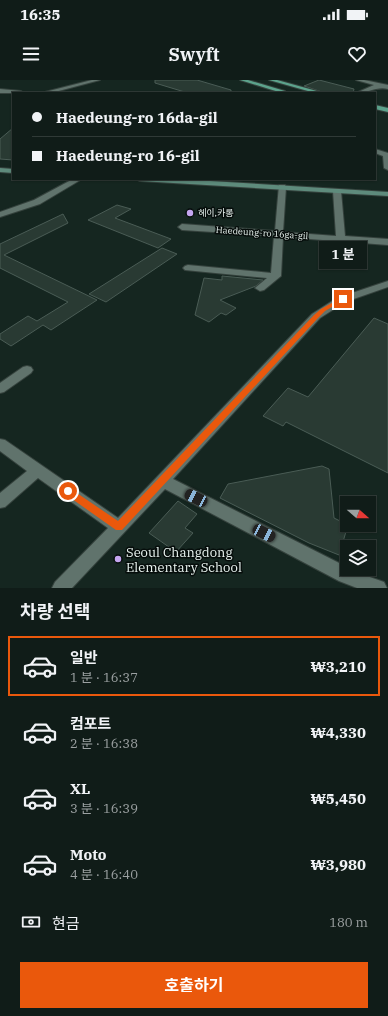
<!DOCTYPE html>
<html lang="ko">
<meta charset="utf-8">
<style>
:root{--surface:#101c18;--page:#192521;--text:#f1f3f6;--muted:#9ca1a2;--line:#303a37;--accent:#ea580c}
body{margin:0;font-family:"IBM Plex Serif","Noto Sans KR",serif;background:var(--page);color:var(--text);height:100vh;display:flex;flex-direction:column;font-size:15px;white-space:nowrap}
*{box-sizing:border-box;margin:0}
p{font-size:13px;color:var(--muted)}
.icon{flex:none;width:22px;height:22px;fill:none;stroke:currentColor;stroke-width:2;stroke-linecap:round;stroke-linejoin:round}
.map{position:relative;height:508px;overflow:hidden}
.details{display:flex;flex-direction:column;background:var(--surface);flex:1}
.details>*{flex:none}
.banner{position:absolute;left:12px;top:12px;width:364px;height:88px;border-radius:0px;box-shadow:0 1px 3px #0004,0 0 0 1px var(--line);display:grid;align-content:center;height:88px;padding:0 20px;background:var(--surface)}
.needle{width:26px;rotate:110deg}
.fabs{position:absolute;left:340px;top:416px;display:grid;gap:8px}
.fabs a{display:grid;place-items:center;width:36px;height:36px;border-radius:0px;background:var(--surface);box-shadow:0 1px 3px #0004,0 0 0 1px var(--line);font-size:20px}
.end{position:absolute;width:18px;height:18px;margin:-9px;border:5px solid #ea580c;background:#fff;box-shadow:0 0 0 2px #fff}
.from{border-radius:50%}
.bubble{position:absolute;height:28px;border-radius:0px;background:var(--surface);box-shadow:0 1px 3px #0004,0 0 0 1px var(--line);font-size:13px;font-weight:700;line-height:28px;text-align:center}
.car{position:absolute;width:12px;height:24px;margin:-12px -6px;border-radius:5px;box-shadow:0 0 3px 1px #0007;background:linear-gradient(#222 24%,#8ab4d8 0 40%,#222 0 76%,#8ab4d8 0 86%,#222 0)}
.banner b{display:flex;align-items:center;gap:14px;height:38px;font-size:15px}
.banner b+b{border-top:1px solid var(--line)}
.banner i{width:10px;height:10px;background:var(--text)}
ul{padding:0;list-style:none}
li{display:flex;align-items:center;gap:12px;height:60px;margin:0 8px 6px;padding:0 12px;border:2px solid transparent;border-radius:0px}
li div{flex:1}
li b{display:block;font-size:15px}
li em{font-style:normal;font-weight:700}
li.current{border-color:var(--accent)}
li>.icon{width:36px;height:36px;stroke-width:1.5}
h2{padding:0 20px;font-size:18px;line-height:48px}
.pay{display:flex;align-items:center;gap:10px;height:44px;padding:0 20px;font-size:15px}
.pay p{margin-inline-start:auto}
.button{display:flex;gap:8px;margin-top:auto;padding:8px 20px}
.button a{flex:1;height:46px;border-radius:0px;background:var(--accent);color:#fff;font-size:16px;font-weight:700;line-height:46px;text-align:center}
.status{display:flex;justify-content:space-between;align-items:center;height:28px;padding:0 20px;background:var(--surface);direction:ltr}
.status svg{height:11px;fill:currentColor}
header{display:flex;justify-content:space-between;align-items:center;height:52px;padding:0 20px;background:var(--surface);font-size:18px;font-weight:700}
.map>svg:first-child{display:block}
</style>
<div class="status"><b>16:35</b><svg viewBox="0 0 49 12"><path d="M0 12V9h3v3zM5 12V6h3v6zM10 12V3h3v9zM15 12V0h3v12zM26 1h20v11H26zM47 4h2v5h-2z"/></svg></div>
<header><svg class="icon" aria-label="menu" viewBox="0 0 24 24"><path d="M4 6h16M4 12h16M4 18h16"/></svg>Swyft<svg class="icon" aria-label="heart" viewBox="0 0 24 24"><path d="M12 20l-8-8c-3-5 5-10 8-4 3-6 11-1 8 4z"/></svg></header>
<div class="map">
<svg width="388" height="508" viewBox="0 0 388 508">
<rect width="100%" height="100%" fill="#152620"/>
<g fill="#293a33" stroke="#4a5c55">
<polygon points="155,0 197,0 231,10 231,13 188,13 155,3"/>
<polygon points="319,0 354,9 353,13 325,13 304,6"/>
<polygon points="13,48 13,80 0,79 0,59"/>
<polygon points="117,125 131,129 115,138 171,159 158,168 88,140"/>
<polygon points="63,134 68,143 4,175 97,220 51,250 43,245 11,266 0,259 0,254 28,236 37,241 68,222 0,188 0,164"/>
<polygon points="162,168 177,174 106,222 89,214"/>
<polygon points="222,196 263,200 256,206 220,220 236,228 226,235 221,233 209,242 195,235 204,198 222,200"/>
<polygon points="374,238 388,244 388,393 286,342 283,346 263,336 288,308 308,317"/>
<polygon points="322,386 329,389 334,438 348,445 339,475 309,463 220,418 228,404"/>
<polygon points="178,421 197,434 185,448 193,453 176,472 149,453"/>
</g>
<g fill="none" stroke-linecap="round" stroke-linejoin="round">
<g stroke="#35423d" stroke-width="2">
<g id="minor">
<polygon points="92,0 100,0 51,13 41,13"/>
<path d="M356 0H364L388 5V9C377 6 368 13 356 13L374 5Z"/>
<polygon points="0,9 21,11 24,13 0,13"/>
<polygon points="375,69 388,73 388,90 384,88 383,76 375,73"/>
<polygon points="73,99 82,99 40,124 0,137 0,132 34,120"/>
<polygon points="279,105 285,105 286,107 283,152 336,156 333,111 337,109 341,111 345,156 388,159 388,165 283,157 281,196 264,210 260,211 255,208 267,198 185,190 183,188 185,186 188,185 271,193 274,156 182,150 178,147 182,144 275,151"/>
<polygon points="388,201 388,207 345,222 320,238 173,399 347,487 347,489 384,502 387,508 357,508 339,501 165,409 72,508 52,508 55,502 108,448 38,398 5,427 0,428 0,413 27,391 0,371 0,359 5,360 118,438 312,234 337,218"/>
<polygon points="27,286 31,287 33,290 31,293 4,312 0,313 0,303 23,287"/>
</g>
</g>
<g stroke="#35423d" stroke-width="2">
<g id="secondary">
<polygon points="0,88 13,89 13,93 0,92"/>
<polygon points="136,99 177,99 388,112 388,116 140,101"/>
</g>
</g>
<g stroke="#35423d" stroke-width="2">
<g id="primary">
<polygon points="240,0 248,0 285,11 282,13"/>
<polygon points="269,0 277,0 324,13 315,13"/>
<polygon points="375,25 388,28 388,32 375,29"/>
</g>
</g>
<use href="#minor" fill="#60736c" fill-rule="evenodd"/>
<use href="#secondary" fill="#5e8b7c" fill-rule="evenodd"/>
<use href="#primary" fill="#5ca38c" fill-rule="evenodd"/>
</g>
<polygon fill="#ea580c" points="341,218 346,219 325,231 318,238 122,450 116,450 65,414 63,411 65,409 71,409 118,441 314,235 321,229"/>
<g fill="#c5a6f0" stroke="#060d0b" stroke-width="1.5">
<circle cx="190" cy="133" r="4"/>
<circle cx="118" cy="479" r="4"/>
</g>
<g text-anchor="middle" stroke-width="3" stroke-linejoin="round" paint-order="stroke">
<g font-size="9" fill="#eaf5f1" stroke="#060d0b" text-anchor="start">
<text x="198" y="136">헤이,카롱</text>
</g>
<g font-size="9" fill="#eaf5f1" stroke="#060d0b">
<text transform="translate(262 153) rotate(4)" y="3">Haedeung-ro 16ga-gil</text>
</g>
<g font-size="13" fill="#eaf5f1" stroke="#060d0b" text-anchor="start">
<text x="126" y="477">Seoul Changdong<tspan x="126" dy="15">Elementary School</tspan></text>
</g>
</g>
</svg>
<div class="fabs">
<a><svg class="needle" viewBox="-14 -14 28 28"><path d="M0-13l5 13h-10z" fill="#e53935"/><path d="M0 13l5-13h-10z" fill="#9ca1a2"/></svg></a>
<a><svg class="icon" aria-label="layers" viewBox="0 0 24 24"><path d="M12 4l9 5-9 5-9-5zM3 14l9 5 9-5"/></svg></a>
</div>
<i class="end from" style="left:68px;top:411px"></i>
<i class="end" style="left:343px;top:219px"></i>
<div class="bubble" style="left:319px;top:161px;width:48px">1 분</div>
<i class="car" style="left:196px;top:418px;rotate:297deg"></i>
<i class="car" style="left:264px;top:453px;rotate:117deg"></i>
<div class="banner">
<b><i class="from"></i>Haedeung-ro 16da-gil</b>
<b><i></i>Haedeung-ro 16-gil</b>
</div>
</div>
<section class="details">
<h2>차량 선택</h2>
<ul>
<li class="current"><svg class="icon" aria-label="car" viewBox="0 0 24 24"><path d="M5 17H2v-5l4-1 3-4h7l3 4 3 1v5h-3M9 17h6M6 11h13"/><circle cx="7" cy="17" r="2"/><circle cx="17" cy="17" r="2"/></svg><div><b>일반</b><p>1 분 · 16:37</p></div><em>₩3,210</em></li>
<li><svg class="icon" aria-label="car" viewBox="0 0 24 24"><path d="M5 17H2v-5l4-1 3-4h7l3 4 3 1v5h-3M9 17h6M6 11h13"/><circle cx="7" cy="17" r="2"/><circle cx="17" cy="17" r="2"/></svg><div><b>컴포트</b><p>2 분 · 16:38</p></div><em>₩4,330</em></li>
<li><svg class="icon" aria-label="car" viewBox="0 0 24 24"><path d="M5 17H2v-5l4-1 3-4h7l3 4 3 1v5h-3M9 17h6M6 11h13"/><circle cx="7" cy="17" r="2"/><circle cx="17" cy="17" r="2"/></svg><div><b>XL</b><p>3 분 · 16:39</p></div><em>₩5,450</em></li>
<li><svg class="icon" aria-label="car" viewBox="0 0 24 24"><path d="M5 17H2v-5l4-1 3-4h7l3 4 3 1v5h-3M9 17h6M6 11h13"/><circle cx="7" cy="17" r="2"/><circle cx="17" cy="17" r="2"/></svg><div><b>Moto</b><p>4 분 · 16:40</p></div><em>₩3,980</em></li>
</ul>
<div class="pay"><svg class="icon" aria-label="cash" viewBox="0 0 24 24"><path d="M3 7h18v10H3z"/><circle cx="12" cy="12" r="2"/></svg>현금<p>180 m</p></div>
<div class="button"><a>호출하기</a></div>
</section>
